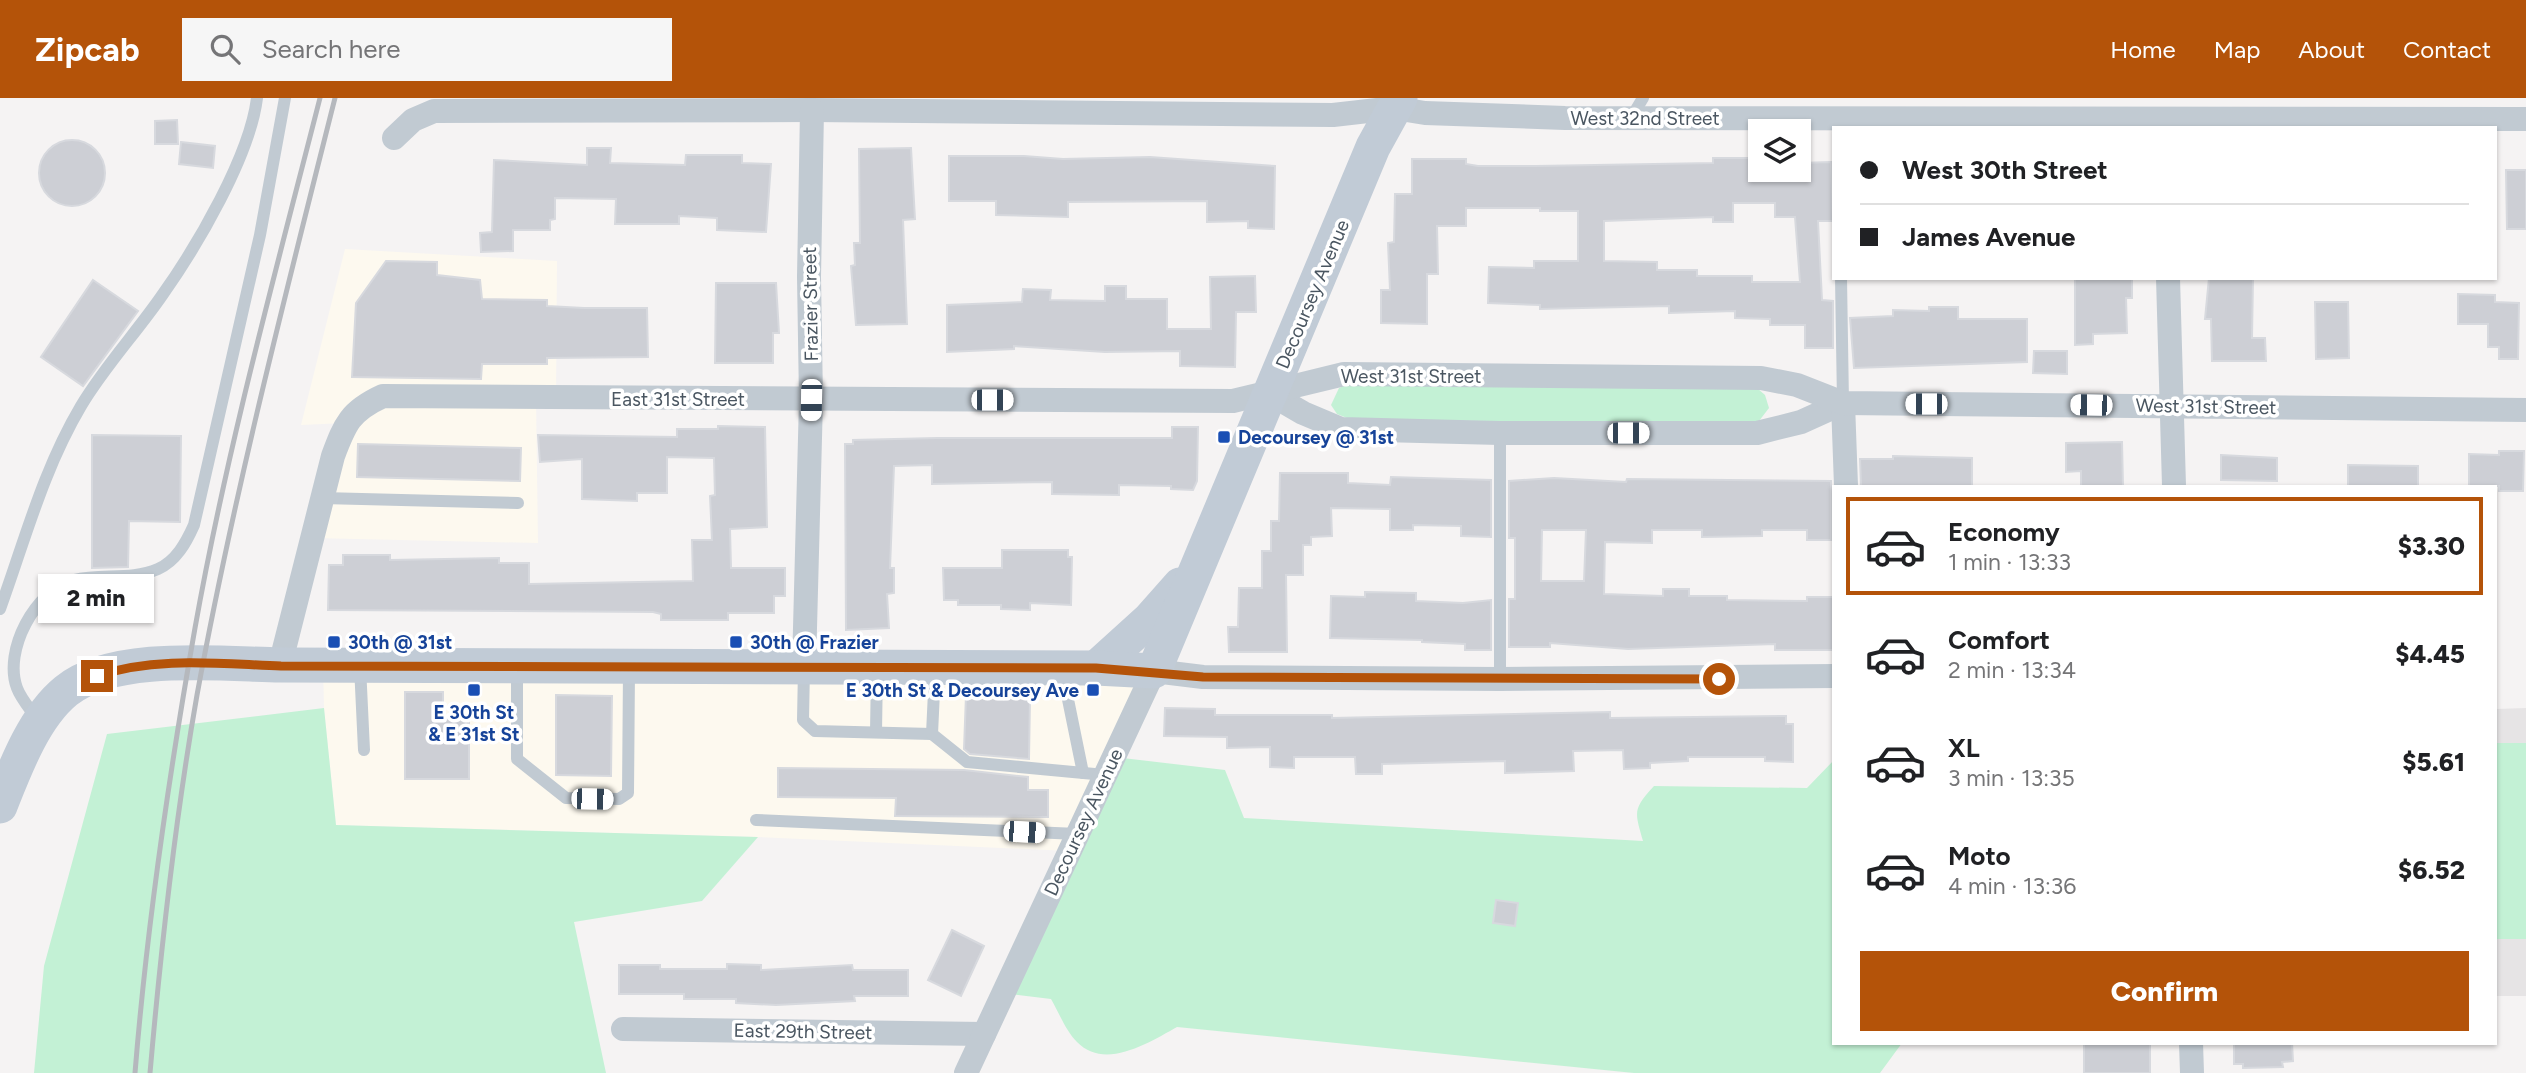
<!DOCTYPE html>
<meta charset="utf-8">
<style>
:root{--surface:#fff;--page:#f6f6f6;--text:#202124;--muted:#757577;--line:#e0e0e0;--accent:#b45309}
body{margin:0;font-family:Figtree,sans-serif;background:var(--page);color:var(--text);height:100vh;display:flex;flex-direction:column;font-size:26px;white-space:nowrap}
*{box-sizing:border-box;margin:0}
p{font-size:23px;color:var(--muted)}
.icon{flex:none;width:38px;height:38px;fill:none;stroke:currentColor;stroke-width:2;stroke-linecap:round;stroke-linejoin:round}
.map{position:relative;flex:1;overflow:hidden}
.panel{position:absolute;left:1832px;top:387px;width:665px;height:560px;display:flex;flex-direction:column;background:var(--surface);border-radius:0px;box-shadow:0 2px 5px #0004}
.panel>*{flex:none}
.hud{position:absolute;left:1832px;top:28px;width:665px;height:154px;border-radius:0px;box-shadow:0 2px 5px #0004;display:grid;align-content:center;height:154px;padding:0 28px;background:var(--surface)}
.tools{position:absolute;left:1748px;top:21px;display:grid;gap:14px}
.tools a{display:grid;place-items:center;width:63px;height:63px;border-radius:0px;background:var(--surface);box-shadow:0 2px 5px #0004;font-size:35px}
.end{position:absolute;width:32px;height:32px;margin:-16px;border:9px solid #b45309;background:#fff;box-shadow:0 0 0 4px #fff}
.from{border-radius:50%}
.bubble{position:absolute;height:49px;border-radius:0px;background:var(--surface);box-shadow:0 2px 5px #0004;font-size:23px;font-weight:800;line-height:49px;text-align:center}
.car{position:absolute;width:21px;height:42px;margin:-21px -10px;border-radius:9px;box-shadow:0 0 5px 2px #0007;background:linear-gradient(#fff 24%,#345 0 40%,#fff 0 76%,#345 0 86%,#fff 0)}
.hud b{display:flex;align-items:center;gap:24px;height:66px;font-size:26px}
.hud b+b{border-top:2px solid var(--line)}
.hud i{width:18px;height:18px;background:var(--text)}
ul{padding:12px 0 0;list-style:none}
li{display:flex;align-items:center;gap:21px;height:98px;margin:0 14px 10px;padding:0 14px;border:4px solid transparent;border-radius:0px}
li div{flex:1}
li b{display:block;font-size:26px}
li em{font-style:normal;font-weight:800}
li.on{border-color:var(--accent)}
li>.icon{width:63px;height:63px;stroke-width:1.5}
.cta{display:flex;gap:14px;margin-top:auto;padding:14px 28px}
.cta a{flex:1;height:80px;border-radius:0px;background:var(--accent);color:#fff;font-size:28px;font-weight:800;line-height:80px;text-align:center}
header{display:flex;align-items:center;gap:42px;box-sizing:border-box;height:98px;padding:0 35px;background:var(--accent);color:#fff}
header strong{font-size:33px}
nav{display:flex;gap:38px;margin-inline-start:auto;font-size:24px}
.search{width:490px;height:63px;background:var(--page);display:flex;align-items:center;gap:18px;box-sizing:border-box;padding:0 24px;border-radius:0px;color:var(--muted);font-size:26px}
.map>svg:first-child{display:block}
</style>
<header>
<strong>Zipcab</strong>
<div class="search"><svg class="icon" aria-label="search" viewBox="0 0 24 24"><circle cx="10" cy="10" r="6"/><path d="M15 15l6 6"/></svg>Search here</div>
<nav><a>Home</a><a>Map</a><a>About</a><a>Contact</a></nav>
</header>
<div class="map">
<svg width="2526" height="975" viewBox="0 0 2526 975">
<rect width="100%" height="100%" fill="#f5f3f3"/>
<g fill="#fdf9ef">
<polygon points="345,151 557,163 556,300 536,300 538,445 312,440 345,325 301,327"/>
<polygon points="323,567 1154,573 1069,753 758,739 336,727 324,610"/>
</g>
<polygon fill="#e6e4e5" points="2526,610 2526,898 2496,898 2496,611"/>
<g fill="#c3f1d5">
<polygon points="1348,286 1757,290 1765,297 1769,310 1759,323 1751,325 1352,322 1337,316 1331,307 1339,290"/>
<polygon points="324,610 336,727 758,739 702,803 574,824 606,975 34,975 44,868 107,636"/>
<rect x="2496" y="645" width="30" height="196"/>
<path d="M1114 659 1225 672 1244 720 1643 743C1635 714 1632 712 1654 688L1807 690 1834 662V945H1902L1880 975H1634L1177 929C1150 944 1105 973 1077 944 1066 933 1059 915 1051 901L1003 895Z"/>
</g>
<g fill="#cdcfd5" stroke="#d7d9de" stroke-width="2" fill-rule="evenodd">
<polygon points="177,22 178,46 155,46 155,23"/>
<circle cx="72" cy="75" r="33"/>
<polygon points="181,44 215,48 213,70 179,66"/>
<polygon points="587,50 611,50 610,65 685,67 686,57 742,57 742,65 771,66 766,134 717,132 717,120 679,118 679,126 615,126 616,101 555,100 555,121 550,122 550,132 513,132 513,153 481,154 480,135 492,134 494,62 587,67"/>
<polygon points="911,50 915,121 903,122 907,226 856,227 851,168 855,167 854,145 860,145 859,51"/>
<polygon points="949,58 1024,58 1063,61 1150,59 1275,68 1274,131 1248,130 1248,123 1207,124 1207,103 1068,104 1068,119 996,117 996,103 949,103"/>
<path d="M1713 60H1760V72H1799V65L1831 64 1833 123H1818L1822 202 1833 203V250H1805V227H1770V221L1735 220V213L1669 215V208L1540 211V207L1488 205 1489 169 1534 170V163H1578V113H1540V110H1466V128H1437L1438 176H1427V226L1381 225V192H1390L1388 145 1394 144 1395 96H1412V61H1466V66L1478 68H1536L1713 65ZM1733 105H1775V119H1795L1800 184H1752V178H1697V172H1657V164L1604 163V123L1713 119V124H1733Z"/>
<polygon points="2506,72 2526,72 2526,131 2507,131"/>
<polygon points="386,163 437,164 437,177 480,182 482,201 547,202 547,208 584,210 647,210 648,259 547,260 547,266 482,266 481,281 352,279 356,205"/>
<polygon points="1255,178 1256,214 1236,214 1235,269 1180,268 1180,253 1105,254 1014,248 1014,251 947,254 947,207 1022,204 1023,191 1051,192 1050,202 1105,203 1105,188 1126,188 1126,201 1167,201 1167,231 1211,231 1210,179"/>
<polygon points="2075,180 2132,180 2132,200 2126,200 2127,235 2093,236 2093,246 2075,247"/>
<polygon points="2209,180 2253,180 2252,240 2265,240 2266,263 2212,263 2211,221 2205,221"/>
<polygon points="93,182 138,213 83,288 41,259"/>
<polygon points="716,185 776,185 779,235 773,235 773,265 715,265"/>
<polygon points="2458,196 2495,197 2495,204 2519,205 2518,261 2499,261 2499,249 2488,249 2488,226 2458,226"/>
<polygon points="2315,204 2348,204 2349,260 2316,261"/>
<polygon points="1929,209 1958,209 1958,221 2027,221 2027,264 1854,270 1850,220 1893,218 1893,212 1929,213"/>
<polygon points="2034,253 2067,253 2067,276 2033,275"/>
<polygon points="718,328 765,329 767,429 730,431 731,470 785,470 785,498 774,498 774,515 728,515 728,522 661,522 661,516 653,514 328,512 329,467 343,467 343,457 390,457 390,462 499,460 499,465 529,465 529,486 693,483 692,442 712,442 710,398 715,397 714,360 667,359 667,395 637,395 637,403 582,401 582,361 540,364 538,337 677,339 677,331 718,331"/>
<polygon points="1172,329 1198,329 1197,383 1193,392 1171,391 1171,388 1119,387 1119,397 1052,396 1052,384 932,386 932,367 894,368 890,470 894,470 894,495 887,496 889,530 846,532 845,346 853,346 853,342 937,340 1172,340"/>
<polygon points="92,337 181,338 180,424 129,423 128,469 92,470"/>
<polygon points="2122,344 2123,388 2081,388 2081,373 2066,374 2066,345"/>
<polygon points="358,346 521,350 520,383 357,379"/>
<polygon points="2499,353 2524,353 2523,393 2499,393 2499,388 2469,388 2469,356 2499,357"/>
<polygon points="2221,357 2277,360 2277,383 2221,382"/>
<polygon points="1893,358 1972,360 1972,388 1861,388 1860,361 1893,361"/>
<polygon points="2348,367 2418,368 2418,388 2348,388"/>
<polygon points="1280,375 1348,375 1348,385 1390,387 1391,379 1491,382 1491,439 1461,438 1461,428 1413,427 1413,432 1390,432 1390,411 1331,410 1332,438 1311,439 1311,447 1303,447 1303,477 1286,477 1287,554 1229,554 1228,529 1238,529 1239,490 1262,490 1262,453 1271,453 1271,423 1279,423"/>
<path d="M1554 380 1626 384 1627 381 1831 383V442H1807V432H1762V438L1702 439V432H1652V445L1605 444 1604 496 1663 498V491H1689V498H1727V502L1807 503V499H1833L1834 552H1775V546L1628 551 1550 545V549H1509V501H1515V440H1509V383ZM1542 432H1586L1584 483H1541Z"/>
<polygon points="1002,452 1068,452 1068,459 1072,459 1071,507 1030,505 1030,512 1001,511 1001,507 958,507 958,502 944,502 943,470 1002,470"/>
<polygon points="1365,494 1416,495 1416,503 1463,505 1491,502 1491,552 1465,552 1465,546 1422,544 1422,542 1330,540 1331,498 1365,499"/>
<polygon points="405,594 443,594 443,621 469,621 469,681 405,681"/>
<polygon points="556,597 612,598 611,678 556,677"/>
<polygon points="966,597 1030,599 1029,661 970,656 964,651"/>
<polygon points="1165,610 1215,611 1215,617 1332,617 1332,620 1610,614 1610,620 1786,618 1786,626 1793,626 1793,664 1765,663 1765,659 1688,659 1688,663 1650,665 1650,670 1624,671 1623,652 1573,653 1574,673 1505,675 1505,663 1382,666 1382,676 1356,676 1355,659 1294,659 1294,670 1270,669 1270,649 1227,650 1227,639 1164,638"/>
<polygon points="778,670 964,672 1028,679 1028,692 1048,692 1048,719 895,718 896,700 778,699"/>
<polygon points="1496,802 1518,805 1515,828 1493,825"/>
<polygon points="952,832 984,848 961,898 928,882"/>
<polygon points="727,866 761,867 761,872 852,867 853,872 908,872 908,898 854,898 855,903 776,907 736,905 736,901 684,901 684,896 619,896 619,867 660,867 660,871 727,871"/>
<rect x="2084" y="945" width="66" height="30"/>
<polygon points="2234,945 2292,945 2293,963 2282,964 2283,969 2243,970 2243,966 2234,966"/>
</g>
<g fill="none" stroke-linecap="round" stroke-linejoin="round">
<g stroke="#c1cad2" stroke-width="12">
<polyline points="1631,20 1643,0"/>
<polyline points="1841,180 1843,305"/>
<polyline points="322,400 518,405"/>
<path d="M0 511C25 442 43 372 81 308 104 269 137 234 163 196 197 148 250 58 257 0"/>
<polyline points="360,568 364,652"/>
<polyline points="517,569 517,661 566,700 619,701 628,695 629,572"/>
<polyline points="804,570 803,622 815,633 932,636"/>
<polyline points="935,572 932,636 967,664 1105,677"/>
<polyline points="1062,572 1083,675"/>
<polyline points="1500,581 1500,335"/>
<path d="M37 621C31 612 21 601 17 590 3 553 35 492 74 482 102 475 130 483 158 471 176 463 186 445 194 427L260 137 285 0"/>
<polyline points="876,634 877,572"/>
<polyline points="756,722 1077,736"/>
</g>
<g stroke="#c1cad2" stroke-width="24">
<polyline points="394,40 413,22 434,13 812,12 1333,17 1394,10 1425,15 1565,20 2526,21"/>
<polyline points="2168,180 2174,388"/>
<polyline points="1270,296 1303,315 1341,331 1500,335 1757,335 1801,324 1843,305"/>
<polyline points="1843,305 1846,388"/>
<path d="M280 567 333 358C345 326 350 313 383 298L1233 303 1344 276 1761 280 1797 287 1843 305 2526 312"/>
<polyline points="804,568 811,302 809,179 812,12"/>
<polyline points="623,931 984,936"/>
<polyline points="2191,945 2192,975"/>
<polyline points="966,975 1154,573 1203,579 1500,581 1834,578"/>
</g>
<g stroke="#c1cbd6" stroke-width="35">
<polyline points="1096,570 1149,522 1180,487"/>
<path d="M0 708C15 670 34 619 66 593 113 554 223 566 280 567L1096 570 1154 573 1373 49 1400 0"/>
</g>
<g stroke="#b5b8bd" stroke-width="5">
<path d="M135 975C147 826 169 677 195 530 227 351 275 176 320 0"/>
<path d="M150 975C161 849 175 722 197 597 234 396 285 198 335 0"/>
</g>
</g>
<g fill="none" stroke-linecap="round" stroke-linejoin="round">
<path stroke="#b45309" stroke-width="9" d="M97 578C155 558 220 566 281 568L1096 570 1203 579 1719 581"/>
</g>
<g fill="#1a4fb4" stroke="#fff" stroke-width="2.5">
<rect x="1217" y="332" width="14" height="14" rx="3.5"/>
<rect x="327" y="537" width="14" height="14" rx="3.5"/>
<rect x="729" y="537" width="14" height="14" rx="3.5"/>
<rect x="467" y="585" width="14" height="14" rx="3.5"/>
<rect x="1086" y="585" width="14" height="14" rx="3.5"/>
</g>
<g text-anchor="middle" stroke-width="7" stroke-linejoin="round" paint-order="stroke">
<g font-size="19" fill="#4a5661" stroke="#fff">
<text x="1645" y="27">West 32nd Street</text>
<text transform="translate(1312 196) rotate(-67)" y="7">Decoursey Avenue</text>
<text transform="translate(810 206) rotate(-91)" y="7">Frazier Street</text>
<text x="1411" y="285">West 31st Street</text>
<text x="678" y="308">East 31st Street</text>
<text transform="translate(2206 308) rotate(1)" y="7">West 31st Street</text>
<text transform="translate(1083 724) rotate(-65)" y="7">Decoursey Avenue</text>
<text transform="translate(803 933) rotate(1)" y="7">East 29th Street</text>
</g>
<g font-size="19" font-weight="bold" fill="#164399" stroke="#fff" text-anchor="start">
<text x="1238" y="346">Decoursey @ 31st</text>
<text x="348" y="551">30th @ 31st</text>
<text x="750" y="551">30th @ Frazier</text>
<text x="1079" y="599" text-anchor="end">E 30th St &amp; Decoursey Ave</text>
<text x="474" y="621" text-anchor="middle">E 30th St<tspan x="474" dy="22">&amp; E 31st St</tspan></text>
</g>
</g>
</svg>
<div class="tools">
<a><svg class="icon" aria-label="layers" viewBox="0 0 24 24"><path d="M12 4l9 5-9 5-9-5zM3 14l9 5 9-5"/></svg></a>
</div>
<i class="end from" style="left:1719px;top:581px"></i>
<i class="end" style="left:97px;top:578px"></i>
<div class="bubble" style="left:38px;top:476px;width:116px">2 min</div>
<i class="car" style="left:811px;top:302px;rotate:181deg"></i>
<i class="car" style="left:992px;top:302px;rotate:90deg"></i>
<i class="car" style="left:1926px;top:306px;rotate:270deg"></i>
<i class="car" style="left:2091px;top:307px;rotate:271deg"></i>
<i class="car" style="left:1628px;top:335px;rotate:90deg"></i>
<i class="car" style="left:592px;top:701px;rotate:91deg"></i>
<i class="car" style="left:1024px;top:734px;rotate:93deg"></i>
<div class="hud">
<b><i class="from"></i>West 30th Street</b>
<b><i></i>James Avenue</b>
</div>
<section class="panel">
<ul>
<li class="on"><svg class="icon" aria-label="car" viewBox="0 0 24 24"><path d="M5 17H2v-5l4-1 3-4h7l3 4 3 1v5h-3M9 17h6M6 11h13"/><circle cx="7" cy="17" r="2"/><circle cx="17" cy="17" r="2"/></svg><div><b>Economy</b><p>1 min · 13:33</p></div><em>$3.30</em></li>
<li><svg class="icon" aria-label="car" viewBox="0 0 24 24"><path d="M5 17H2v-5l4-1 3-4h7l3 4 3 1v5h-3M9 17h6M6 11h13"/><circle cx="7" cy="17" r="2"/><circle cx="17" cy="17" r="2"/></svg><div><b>Comfort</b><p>2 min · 13:34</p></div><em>$4.45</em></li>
<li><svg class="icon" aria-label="car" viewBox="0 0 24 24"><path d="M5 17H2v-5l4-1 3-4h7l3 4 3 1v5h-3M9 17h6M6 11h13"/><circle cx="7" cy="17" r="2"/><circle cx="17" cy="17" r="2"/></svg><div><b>XL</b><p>3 min · 13:35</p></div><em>$5.61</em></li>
<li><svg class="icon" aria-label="car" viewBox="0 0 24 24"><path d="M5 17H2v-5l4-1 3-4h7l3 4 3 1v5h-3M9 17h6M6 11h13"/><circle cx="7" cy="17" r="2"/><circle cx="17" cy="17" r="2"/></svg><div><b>Moto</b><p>4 min · 13:36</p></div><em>$6.52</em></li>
</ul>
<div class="cta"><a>Confirm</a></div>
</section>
</div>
